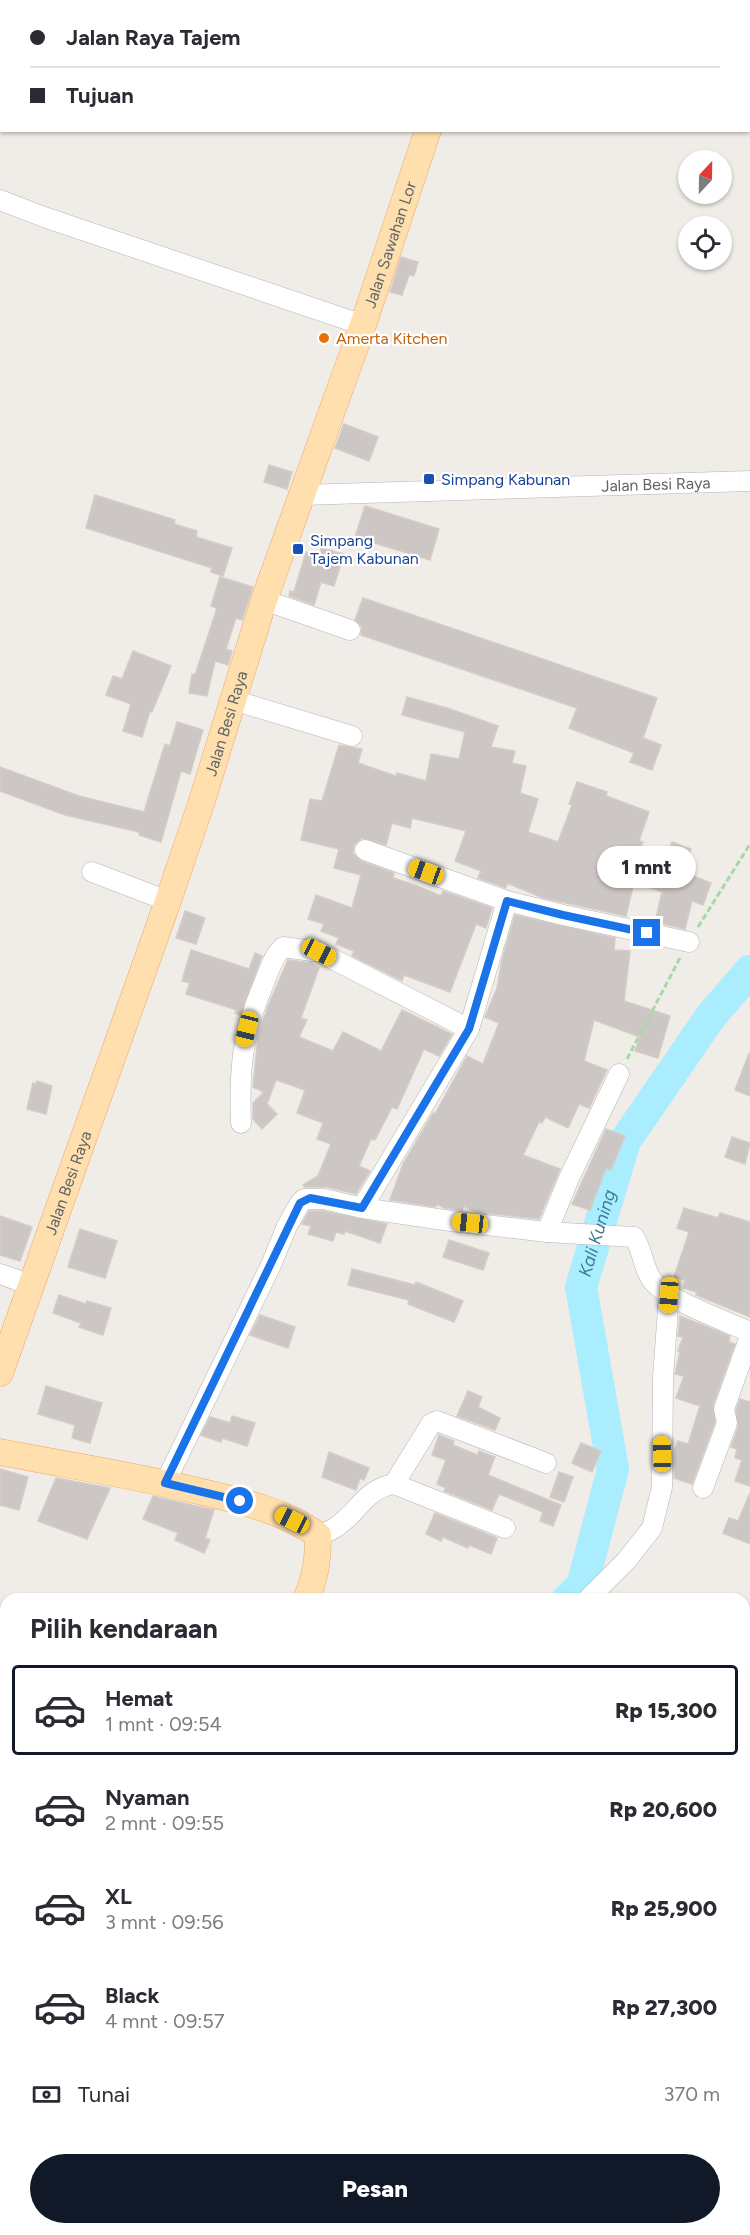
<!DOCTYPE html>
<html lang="id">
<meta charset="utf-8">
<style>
:root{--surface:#fff;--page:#f2f2f3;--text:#2b2b33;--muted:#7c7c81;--line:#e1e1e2;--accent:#111827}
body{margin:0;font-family:Figtree,sans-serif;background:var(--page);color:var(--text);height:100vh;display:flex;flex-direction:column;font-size:22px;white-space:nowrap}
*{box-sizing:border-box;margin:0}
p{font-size:20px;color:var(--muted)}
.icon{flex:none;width:33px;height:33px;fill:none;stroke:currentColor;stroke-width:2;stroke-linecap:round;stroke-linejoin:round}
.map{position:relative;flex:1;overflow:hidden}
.details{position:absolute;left:0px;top:1593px;width:750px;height:642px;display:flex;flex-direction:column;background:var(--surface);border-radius:18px 18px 0 0;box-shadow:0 2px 4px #0004}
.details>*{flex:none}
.guide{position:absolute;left:0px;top:0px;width:750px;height:132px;box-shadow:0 2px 4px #0004;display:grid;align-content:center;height:132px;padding:0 30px;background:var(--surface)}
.needle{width:39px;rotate:22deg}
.fabs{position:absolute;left:678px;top:150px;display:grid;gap:12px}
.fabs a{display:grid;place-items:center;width:54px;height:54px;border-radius:50%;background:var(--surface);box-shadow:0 2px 4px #0004;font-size:30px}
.end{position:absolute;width:27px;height:27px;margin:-14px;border:8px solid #1a73e8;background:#fff;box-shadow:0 0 0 3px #fff}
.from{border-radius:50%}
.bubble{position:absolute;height:42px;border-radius:21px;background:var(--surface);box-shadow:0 2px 4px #0004;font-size:20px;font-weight:800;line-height:42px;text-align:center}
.car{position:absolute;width:18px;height:36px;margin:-18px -9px;border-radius:8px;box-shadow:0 0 4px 2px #0007;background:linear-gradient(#f5c518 24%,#345 0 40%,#f5c518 0 76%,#345 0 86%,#f5c518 0)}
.guide b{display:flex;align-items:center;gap:21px;height:57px;font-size:22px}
.guide b+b{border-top:2px solid var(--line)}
.guide i{width:15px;height:15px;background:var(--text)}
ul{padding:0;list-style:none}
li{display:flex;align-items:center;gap:18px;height:90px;margin:0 12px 9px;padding:0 18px;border:3px solid transparent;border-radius:6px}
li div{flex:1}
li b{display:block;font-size:22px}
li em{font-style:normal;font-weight:800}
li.selected{border-color:var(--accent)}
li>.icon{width:54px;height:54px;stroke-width:1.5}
h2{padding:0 30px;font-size:27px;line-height:72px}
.pay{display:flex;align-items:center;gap:15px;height:66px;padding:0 30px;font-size:22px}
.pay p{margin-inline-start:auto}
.action{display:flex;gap:12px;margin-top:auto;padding:12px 30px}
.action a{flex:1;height:69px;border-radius:36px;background:var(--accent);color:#fff;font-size:24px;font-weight:800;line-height:69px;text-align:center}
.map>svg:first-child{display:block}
</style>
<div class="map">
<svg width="750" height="2235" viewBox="0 0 750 2235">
<rect width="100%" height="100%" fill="#f0ece7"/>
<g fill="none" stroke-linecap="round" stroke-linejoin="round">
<g stroke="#a9edff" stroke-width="32">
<path id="s1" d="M568 1599 582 1586 613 1469 581 1287 625 1141 711 1016 750 971"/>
<polyline points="373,2235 374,2229"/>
</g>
</g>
<g fill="#ccc7c4" stroke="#d5ccc5" stroke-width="1.5">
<polygon points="401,257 418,262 414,276 409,275 402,295 390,292"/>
<polygon points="344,424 378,437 369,461 335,448"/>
<polygon points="269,465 292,472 287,489 264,482"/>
<polygon points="95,495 175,520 174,524 197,531 196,537 232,548 223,576 211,572 212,568 86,528"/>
<polygon points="365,506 439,529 430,560 355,537"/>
<polygon points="321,548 344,554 334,586 321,582 314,605 289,596 290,591 294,592 306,552 319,556"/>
<polygon points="220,577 253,587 242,620 236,618 226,649 232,651 228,665 215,661 207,696 189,693 192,674 195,675 217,608 211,606"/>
<polygon points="363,598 657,698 643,738 661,745 652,770 630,762 634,753 569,728 577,708 361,635 362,627 355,620"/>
<polygon points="133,651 171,666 152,712 150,711 142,737 123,731 131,704 106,695 113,676 122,679"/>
<polygon points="407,697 447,708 498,726 491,747 515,751 512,763 526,766 520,793 538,799 528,832 558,842 572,805 569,804 577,782 607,792 606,796 649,812 639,841 643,842 638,854 664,863 672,842 691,849 683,870 688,872 688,874 711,883 703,905 692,901 685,929 655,922 662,892 634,882 626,916 543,898 507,883 506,888 478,878 481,871 455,861 466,831 412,818 410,828 392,823 386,845 362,838 354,845 353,853 361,861 394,873 393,878 415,885 441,896 443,891 492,908 486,928 476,924 450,992 404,975 402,981 352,956 354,951 336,944 339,938 321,931 324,924 308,919 316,895 352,908 361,875 334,868 339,849 301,840 310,799 322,801 339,745 362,749 358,763 396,776 397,773 426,781 431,754 459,759 465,732 402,715"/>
<polygon points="177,722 203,730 190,774 181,771 161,842 139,835 139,832 65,815 0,791 0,767 79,796 144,812 165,744 170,746"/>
<polygon points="185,911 205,918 196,944 176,938"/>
<polygon points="515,915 615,938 614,950 630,951 624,1001 670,1016 658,1058 635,1051 640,1037 594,1020 584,1061 607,1070 589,1108 579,1104 568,1128 545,1117 542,1123 539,1122 523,1155 560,1169 539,1219 475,1212 464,1206 462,1210 444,1208 437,1204 436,1207 390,1200 403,1164 433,1113 435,1114 467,1056 483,1064 499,1023 485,1017 497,988 502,960"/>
<polygon points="191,950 249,969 255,953 262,956 240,1015 235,1013 237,1010 186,994 190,983 182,981"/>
<polygon points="288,960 311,963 319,968 301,1018 307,1020 299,1037 333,1051 343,1032 381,1051 402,1010 452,1034 439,1056 424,1049 397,1109 392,1107 375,1140 371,1139 359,1166 370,1171 356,1194 327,1187 305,1187 303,1185 318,1176 331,1144 317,1139 323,1123 297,1113 305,1090 276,1080 267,1104 277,1114 262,1129 253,1119 253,1103 264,1092 253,1087 258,1038 268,1006"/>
<polygon points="749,1053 750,1054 750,1096 735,1090"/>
<polygon points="37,1081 52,1086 46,1114 27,1109 33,1083 36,1084"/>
<polygon points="606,1129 625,1136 611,1170 606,1168 590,1210 572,1204"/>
<polygon points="732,1137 750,1143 745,1164 725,1157"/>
<polygon points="684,1208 718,1218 720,1213 750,1222 750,1317 696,1295 697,1292 683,1288 685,1280 674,1277 689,1232 677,1228"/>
<polygon points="309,1211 323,1211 387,1224 380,1243 345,1231 344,1234 336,1232 333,1241 308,1234 311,1226 302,1224"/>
<polygon points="0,1216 32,1227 20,1261 0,1255"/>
<polygon points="80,1229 117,1241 105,1278 68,1267"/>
<polygon points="449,1240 489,1253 483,1270 443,1257"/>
<polygon points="352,1269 415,1285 416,1282 463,1301 454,1322 408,1304 409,1300 348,1285"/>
<polygon points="59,1295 86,1304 87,1301 111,1308 103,1335 79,1327 81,1323 53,1313"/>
<polygon points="260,1315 295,1327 288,1348 250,1335"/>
<polygon points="680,1316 730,1336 729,1342 735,1344 713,1405 715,1422 692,1484 674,1478 674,1452 678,1441 688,1444 700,1406 676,1398 684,1376 675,1374 680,1352 678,1351 683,1337 678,1336"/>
<polygon points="46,1386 102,1403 90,1443 72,1438 75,1425 38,1414"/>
<polygon points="468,1391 482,1397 478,1407 500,1418 495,1430 457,1416"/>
<polygon points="740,1399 750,1402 750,1486 735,1481 742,1460 735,1458 737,1449 731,1447 738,1427 736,1410"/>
<polygon points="232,1416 255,1423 247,1446 222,1438 221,1442 201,1435 210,1417 230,1423"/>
<polygon points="439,1435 454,1441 453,1445 477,1455 479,1451 495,1457 488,1475 561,1505 553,1526 540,1521 543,1512 499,1494 492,1510 444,1491 446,1488 437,1484 446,1460 432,1455"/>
<polygon points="581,1443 601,1451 592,1472 572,1463"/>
<polygon points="329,1452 369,1468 364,1480 360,1478 356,1490 322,1477"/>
<polygon points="0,1469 28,1477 19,1510 0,1505"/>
<polygon points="559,1472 573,1477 564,1502 550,1497"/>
<polygon points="56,1478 110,1488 87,1539 38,1521"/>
<polygon points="750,1493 750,1544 723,1533 729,1518 738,1521"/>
<polygon points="153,1496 214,1510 205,1538 210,1540 204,1553 175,1540 178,1533 143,1519"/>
<polygon points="435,1513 497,1538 491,1554 469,1545 468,1548 443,1537 441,1541 426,1534"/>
</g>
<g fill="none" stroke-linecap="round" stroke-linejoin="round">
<g stroke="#b2b6b9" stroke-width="21">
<g id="minor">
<polyline points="0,200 44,217 363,325"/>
<path id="s2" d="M302 495 750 481"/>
<polyline points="264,600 350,630"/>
<polyline points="233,700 352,736"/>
<polyline points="365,850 507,901 563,915 689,942"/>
<polyline points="92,872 168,901"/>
<path d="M241 1123C239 1069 242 1034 264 983 269 970 273 957 283 947L319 952 469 1029"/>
<polyline points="362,1208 469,1029 507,901"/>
<polyline points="547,1232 569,1178 619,1074"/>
<polyline points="0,1274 31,1285"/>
<path d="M165 1483 271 1265 287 1226 300 1203 304 1199H324L362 1208 451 1221 547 1232 634 1237C643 1250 643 1268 652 1280 666 1300 726 1321 750 1332"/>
<polyline points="394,1484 431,1424 437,1421 546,1463"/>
<polyline points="703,1488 727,1423 724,1409 750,1336"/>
<path d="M318 1535C324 1533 331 1531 336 1527 359 1512 365 1489 394 1484L505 1528"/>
<polyline points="588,1599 626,1561 652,1528 662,1487 663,1378 669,1295"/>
<polyline points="744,1927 750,1928"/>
</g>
</g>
<g stroke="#f1a65f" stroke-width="27">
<g id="major">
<polyline points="471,2 472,0"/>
<path id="s3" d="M0 1373 168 901 201 804 264 600 363 325 428 130"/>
<path d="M0 1452C66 1465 133 1475 198 1491 240 1501 283 1510 318 1535 318 1559 316 1577 306 1599"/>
<polyline points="22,2235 25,2229"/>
</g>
</g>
<g stroke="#a7d9a8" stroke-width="3" stroke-dasharray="6 3" stroke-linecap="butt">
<polyline points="698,927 750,844"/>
<polyline points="627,1059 680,958"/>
</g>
<use href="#minor" stroke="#fff" stroke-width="20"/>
<use href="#major" stroke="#ffdfae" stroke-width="26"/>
</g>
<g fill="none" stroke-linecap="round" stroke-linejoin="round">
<polyline stroke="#1a73e8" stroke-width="8" points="240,1501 165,1483 300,1203 310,1198 362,1208 469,1029 507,901 563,915 647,933"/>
</g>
<circle fill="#e8710a" stroke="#fff" stroke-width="2" cx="324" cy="338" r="6"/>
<g fill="#1a4fb4" stroke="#fff" stroke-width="2">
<rect x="423" y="473" width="12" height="12" rx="3"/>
<rect x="292" y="543" width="12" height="12" rx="3"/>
</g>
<g text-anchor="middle" stroke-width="4.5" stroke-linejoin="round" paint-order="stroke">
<g font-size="16" fill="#5e6467" stroke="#fff">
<text dy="6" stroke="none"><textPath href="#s3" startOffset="1194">Jalan Sawahan Lor</textPath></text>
<text dy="6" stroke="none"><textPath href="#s2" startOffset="354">Jalan Besi Raya</textPath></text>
<text dy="6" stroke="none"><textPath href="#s3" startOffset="688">Jalan Besi Raya</textPath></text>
<text dy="6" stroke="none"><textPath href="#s3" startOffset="202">Jalan Besi Raya</textPath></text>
</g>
<g font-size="16" fill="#c56008" stroke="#fff" text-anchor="start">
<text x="336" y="344">Amerta Kitchen</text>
</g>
<g font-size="16" fill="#164399" stroke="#fff" text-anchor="start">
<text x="441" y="485">Simpang Kabunan</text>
<text x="310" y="546">Simpang<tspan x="310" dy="18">Tajem Kabunan</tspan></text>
</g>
<g font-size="18" font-style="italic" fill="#3b7e97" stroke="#fff">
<text dy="6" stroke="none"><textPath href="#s1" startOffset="381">Kali Kuning</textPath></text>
</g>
</g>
</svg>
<div class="fabs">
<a><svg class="needle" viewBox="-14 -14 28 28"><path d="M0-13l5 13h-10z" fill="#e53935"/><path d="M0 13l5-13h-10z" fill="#7c7c81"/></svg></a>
<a><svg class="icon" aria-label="locate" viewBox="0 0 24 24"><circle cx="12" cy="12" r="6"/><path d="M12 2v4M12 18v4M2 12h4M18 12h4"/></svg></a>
</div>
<i class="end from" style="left:240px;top:1501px"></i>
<i class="end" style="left:647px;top:933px"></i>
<div class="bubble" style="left:597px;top:846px;width:99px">1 mnt</div>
<i class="car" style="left:426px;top:872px;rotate:290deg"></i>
<i class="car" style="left:319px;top:952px;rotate:117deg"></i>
<i class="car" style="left:247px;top:1029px;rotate:194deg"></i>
<i class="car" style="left:470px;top:1223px;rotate:276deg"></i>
<i class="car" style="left:669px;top:1295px;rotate:184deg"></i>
<i class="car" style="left:662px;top:1454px;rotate:359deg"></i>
<i class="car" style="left:292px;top:1520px;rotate:296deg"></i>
<div class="guide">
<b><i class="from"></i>Jalan Raya Tajem</b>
<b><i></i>Tujuan</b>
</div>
<section class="details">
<h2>Pilih kendaraan</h2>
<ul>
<li class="selected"><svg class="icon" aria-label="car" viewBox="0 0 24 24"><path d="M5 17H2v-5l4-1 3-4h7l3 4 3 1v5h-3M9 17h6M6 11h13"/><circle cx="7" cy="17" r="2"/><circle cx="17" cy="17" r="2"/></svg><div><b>Hemat</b><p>1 mnt · 09:54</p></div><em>Rp 15,300</em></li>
<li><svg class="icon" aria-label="car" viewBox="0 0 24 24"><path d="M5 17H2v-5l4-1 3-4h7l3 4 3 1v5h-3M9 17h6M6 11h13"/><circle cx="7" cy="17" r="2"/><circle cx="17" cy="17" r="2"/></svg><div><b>Nyaman</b><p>2 mnt · 09:55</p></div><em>Rp 20,600</em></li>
<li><svg class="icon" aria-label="car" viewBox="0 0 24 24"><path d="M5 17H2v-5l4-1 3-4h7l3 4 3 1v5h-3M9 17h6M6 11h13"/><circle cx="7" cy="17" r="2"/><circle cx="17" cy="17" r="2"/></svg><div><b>XL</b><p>3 mnt · 09:56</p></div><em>Rp 25,900</em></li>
<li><svg class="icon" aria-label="car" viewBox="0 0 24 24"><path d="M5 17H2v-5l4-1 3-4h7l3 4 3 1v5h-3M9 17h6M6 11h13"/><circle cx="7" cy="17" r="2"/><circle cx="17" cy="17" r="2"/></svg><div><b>Black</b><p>4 mnt · 09:57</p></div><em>Rp 27,300</em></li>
</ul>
<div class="pay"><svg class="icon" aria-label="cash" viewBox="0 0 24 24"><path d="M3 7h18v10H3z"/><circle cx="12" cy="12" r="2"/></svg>Tunai<p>370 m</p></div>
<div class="action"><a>Pesan</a></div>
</section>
</div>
